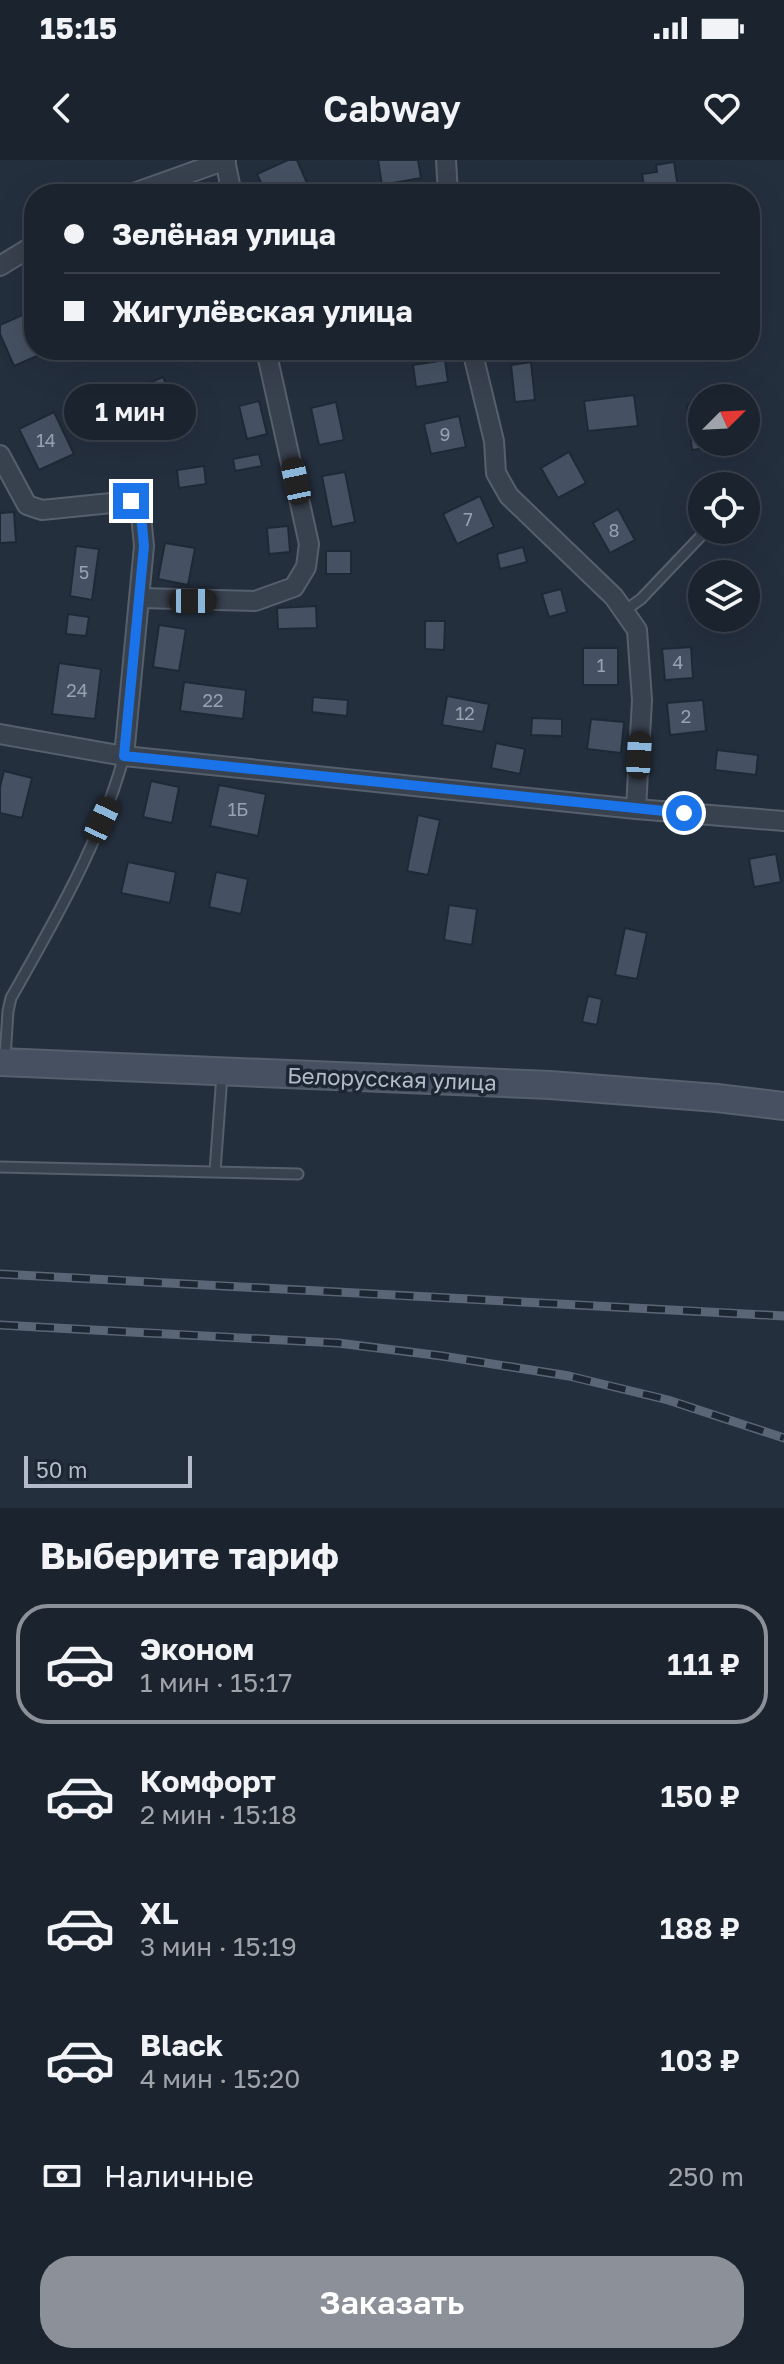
<!DOCTYPE html>
<html lang="ru">
<meta charset="utf-8">
<style>
:root{--surface:#1b232e;--page:#242b36;--text:#f1f3f6;--muted:#a0a4aa;--line:#39404a;--accent:#8c9099}
body{margin:0;font-family:"Golos Text",sans-serif;background:var(--page);color:var(--text);height:100vh;display:flex;flex-direction:column;font-size:30px;white-space:nowrap}
*{box-sizing:border-box;margin:0}
p{font-size:26px;color:var(--muted)}
.icon{flex:none;width:44px;height:44px;fill:none;stroke:currentColor;stroke-width:2;stroke-linecap:round;stroke-linejoin:round}
.map{position:relative;height:1348px;overflow:hidden}
.sheet{display:flex;flex-direction:column;background:var(--surface);flex:1}
.sheet>*{flex:none}
.top-card{position:absolute;left:24px;top:24px;width:736px;height:176px;border-radius:32px;box-shadow:0 8px 32px #0002,0 0 0 2px var(--line);display:grid;align-content:center;height:176px;padding:0 40px;background:var(--surface)}
.needle{width:52px;rotate:66deg}
.buttons{position:absolute;left:688px;top:224px;display:grid;gap:16px}
.buttons a{display:grid;place-items:center;width:72px;height:72px;border-radius:50%;background:var(--surface);box-shadow:0 8px 32px #0002,0 0 0 2px var(--line);font-size:40px}
.scale{position:absolute;left:24px;bottom:20px;width:168px;box-sizing:border-box;padding-left:8px;border:4px solid #b4bcc9;border-top:0;font-size:22px;line-height:28px;white-space:nowrap;color:#b4bcc9;-webkit-text-stroke:6px #1d2633;paint-order:stroke}
.end{position:absolute;width:36px;height:36px;margin:-18px;border:10px solid #1a73e8;background:#fff;box-shadow:0 0 0 4px #fff}
.from{border-radius:50%}
.bubble{position:absolute;height:56px;border-radius:28px;background:var(--surface);box-shadow:0 8px 32px #0002,0 0 0 2px var(--line);font-size:26px;font-weight:600;line-height:56px;text-align:center}
.car{position:absolute;width:24px;height:48px;margin:-24px -12px;border-radius:10px;box-shadow:0 0 6px 2px #0007;background:linear-gradient(#222 24%,#8ab4d8 0 40%,#222 0 76%,#8ab4d8 0 86%,#222 0)}
.top-card b{display:flex;align-items:center;gap:28px;height:76px;font-size:30px}
.top-card b+b{border-top:2px solid var(--line)}
.top-card i{width:20px;height:20px;background:var(--text)}
ul{padding:0;list-style:none}
li{display:flex;align-items:center;gap:24px;height:120px;margin:0 16px 12px;padding:0 24px;border:4px solid transparent;border-radius:32px}
li div{flex:1}
li b{display:block;font-size:30px}
li em{font-style:normal;font-weight:600}
li.current{border-color:var(--accent)}
li>.icon{width:72px;height:72px;stroke-width:1.5}
h2{padding:0 40px;font-size:36px;line-height:96px}
.pay{display:flex;align-items:center;gap:20px;height:88px;padding:0 40px;font-size:30px}
.pay p{margin-inline-start:auto}
.cta{display:flex;gap:16px;margin-top:auto;padding:16px 40px}
.cta a{flex:1;height:92px;border-radius:32px;background:var(--accent);color:#fff;font-size:32px;font-weight:600;line-height:92px;text-align:center}
.status{display:flex;justify-content:space-between;align-items:center;height:56px;padding:0 40px;background:var(--surface);direction:ltr}
.status svg{height:22px;fill:currentColor}
header{display:flex;justify-content:space-between;align-items:center;height:104px;padding:0 40px;background:var(--surface);font-size:36px;font-weight:600}
.map>svg:first-child{display:block}
</style>
<div class="status"><b>15:15</b><svg viewBox="0 0 49 12"><path d="M0 12V9h3v3zM5 12V6h3v6zM10 12V3h3v9zM15 12V0h3v12zM26 1h20v11H26zM47 4h2v5h-2z"/></svg></div>
<header><svg class="icon" aria-label="back" viewBox="0 0 24 24"><path d="M15 5l-7 7 7 7"/></svg>Cabway<svg class="icon" aria-label="heart" viewBox="0 0 24 24"><path d="M12 20l-8-8c-3-5 5-10 8-4 3-6 11-1 8 4z"/></svg></header>
<div class="map">
<svg width="784" height="1348" viewBox="0 0 784 1348">
<rect width="100%" height="100%" fill="#242f3e"/>
<g fill="#455162" stroke="#1f2835" stroke-width="2">
<polygon points="288,0 297,0 307,23 283,34 266,34 257,14"/>
<polygon points="378,0 418,0 421,18 382,25"/>
<polygon points="674,2 679,34 656,34 655,30 645,32 642,14 657,12 656,5"/>
<polygon points="29,152 34,164 34,190 46,192 14,206 0,174 0,165"/>
<polygon points="192,190 231,190 196,202"/>
<polygon points="445,200 448,222 416,227 413,205"/>
<polygon points="531,202 535,240 515,242 511,205"/>
<polygon points="163,217 171,237 152,245 144,225"/>
<polygon points="634,235 638,266 588,271 584,241"/>
<polygon points="259,241 267,274 247,279 239,246"/>
<polygon points="336,242 344,280 319,285 311,248"/>
<polygon points="702,243 702,282 720,282 721,286 692,290 687,245"/>
<polygon points="54,252 74,294 39,310 19,269"/>
<polygon points="459,256 466,287 431,294 424,264"/>
<polygon points="569,292 586,323 558,338 541,308"/>
<polygon points="259,294 262,306 235,311 233,299"/>
<polygon points="204,306 206,324 179,328 177,310"/>
<polygon points="345,312 355,362 332,367 322,316"/>
<polygon points="480,336 494,367 457,384 443,354"/>
<polygon points="746,341 752,368 746,369"/>
<polygon points="618,349 635,380 610,393 593,363"/>
<polygon points="14,352 16,382 0,383 0,353"/>
<polygon points="288,366 290,392 269,394 267,368"/>
<polygon points="712,370 741,370 713,376"/>
<polygon points="165,383 195,388 188,425 158,419"/>
<polygon points="76,386 99,389 92,440 70,436"/>
<polygon points="523,387 527,402 500,409 497,394"/>
<rect x="326" y="391" width="25" height="23"/>
<polygon points="561,429 567,452 549,457 542,434"/>
<polygon points="316,446 317,468 278,469 277,448"/>
<polygon points="68,454 89,457 86,476 66,474"/>
<polygon points="425,461 445,461 444,490 425,489"/>
<polygon points="159,465 186,469 179,511 153,507"/>
<polygon points="691,487 693,518 665,520 662,489"/>
<rect x="583" y="488" width="35" height="37"/>
<polygon points="59,503 101,509 95,559 52,554"/>
<polygon points="184,522 246,530 243,559 180,551"/>
<polygon points="447,536 489,544 483,572 442,565"/>
<polygon points="313,537 348,540 347,556 312,552"/>
<polygon points="703,540 706,571 670,575 667,543"/>
<polygon points="532,558 562,559 562,576 531,575"/>
<polygon points="591,559 624,562 621,593 587,589"/>
<polygon points="496,583 525,589 520,614 491,608"/>
<polygon points="717,590 758,595 756,615 715,610"/>
<polygon points="4,611 32,618 22,658 0,653 0,627"/>
<polygon points="151,621 179,627 172,663 143,657"/>
<polygon points="219,625 266,634 258,676 210,666"/>
<polygon points="418,655 440,660 428,715 407,711"/>
<polygon points="776,694 781,722 754,727 749,699"/>
<polygon points="128,702 176,712 170,743 121,733"/>
<polygon points="216,712 248,719 241,754 209,747"/>
<polygon points="449,745 477,749 472,785 444,780"/>
<polygon points="625,768 647,773 637,819 615,815"/>
<polygon points="588,836 602,839 597,865 582,862"/>
</g>
<g fill="none" stroke-linecap="round" stroke-linejoin="round">
<g stroke="#565f6c" stroke-width="13">
<g id="lane">
<polyline points="624,451 641,439 700,377"/>
<path d="M5 898 8 851 11 838C54 762 101 681 124 596"/>
<polyline points="0,1007 298,1014"/>
<polyline points="215,1011 222,915"/>
</g>
</g>
<g stroke="#565f6c" stroke-width="22">
<g id="street">
<polyline points="225,0 232,34"/>
<polyline points="446,0 448,34"/>
<polyline points="131,34 226,0"/>
<polyline points="0,106 34,85"/>
<polyline points="472,190 494,281 496,313 509,336 614,437 637,470 642,540 636,649"/>
<polyline points="0,295 27,345 42,350 131,341 140,344 144,386 124,596"/>
<polyline points="140,438 255,441 294,427 306,407 309,384 266,190"/>
<polyline points="0,574 124,596 636,649 784,661"/>
</g>
</g>
<g stroke="#565f6c" stroke-width="30">
<polyline id="secondary" points="0,902 550,925 717,938 784,946"/>
</g>
<use href="#lane" stroke="#38414e" stroke-width="9"/>
<use href="#street" stroke="#38414e" stroke-width="18"/>
<use href="#secondary" stroke="#465061" stroke-width="26"/>
<g stroke="#5a6575" stroke-width="9">
<g id="rail">
<polyline points="0,1114 784,1156"/>
<polyline points="0,1165 338,1183 442,1196 569,1216 668,1240 784,1278"/>
</g>
</g>
<use href="#rail" stroke="#1d2633" stroke-width="6" stroke-dasharray="18" stroke-linecap="butt"/>
</g>
<g fill="none" stroke-linecap="round" stroke-linejoin="round">
<polyline stroke="#1a73e8" stroke-width="10" points="131,341 140,344 144,386 124,596 684,653"/>
</g>
<g text-anchor="middle" stroke-width="7" stroke-linejoin="round" paint-order="stroke">
<g font-size="18" fill="#98a1af">
<text x="445" y="281">9</text>
<text x="46" y="287">14</text>
<text x="468" y="366">7</text>
<text x="614" y="377">8</text>
<text x="84" y="419">5</text>
<text x="678" y="509">4</text>
<text x="601" y="512">1</text>
<text x="77" y="537">24</text>
<text x="213" y="547">22</text>
<text x="465" y="560">12</text>
<text x="686" y="563">2</text>
<text x="238" y="656">1Б</text>
</g>
<g font-size="22" fill="#b4bcc9" stroke="#1d2633">
<text transform="translate(392 919) rotate(2)" y="8">Белорусская улица</text>
</g>
</g>
</svg>
<div class="buttons">
<a><svg class="needle" viewBox="-14 -14 28 28"><path d="M0-13l5 13h-10z" fill="#e53935"/><path d="M0 13l5-13h-10z" fill="#a0a4aa"/></svg></a>
<a><svg class="icon" aria-label="locate" viewBox="0 0 24 24"><circle cx="12" cy="12" r="6"/><path d="M12 2v4M12 18v4M2 12h4M18 12h4"/></svg></a>
<a><svg class="icon" aria-label="layers" viewBox="0 0 24 24"><path d="M12 4l9 5-9 5-9-5zM3 14l9 5 9-5"/></svg></a>
</div>
<div class="scale">50 m</div>
<i class="end from" style="left:684px;top:653px"></i>
<i class="end" style="left:131px;top:341px"></i>
<div class="bubble" style="left:64px;top:224px;width:132px">1 мин</div>
<i class="car" style="left:296px;top:321px;rotate:348deg"></i>
<i class="car" style="left:193px;top:441px;rotate:90deg"></i>
<i class="car" style="left:639px;top:595px;rotate:3deg"></i>
<i class="car" style="left:102px;top:660px;rotate:25deg"></i>
<div class="top-card">
<b><i class="from"></i>Зелёная улица</b>
<b><i></i>Жигулёвская улица</b>
</div>
</div>
<section class="sheet">
<h2>Выберите тариф</h2>
<ul>
<li class="current"><svg class="icon" aria-label="car" viewBox="0 0 24 24"><path d="M5 17H2v-5l4-1 3-4h7l3 4 3 1v5h-3M9 17h6M6 11h13"/><circle cx="7" cy="17" r="2"/><circle cx="17" cy="17" r="2"/></svg><div><b>Эконом</b><p>1 мин · 15:17</p></div><em>111 ₽</em></li>
<li><svg class="icon" aria-label="car" viewBox="0 0 24 24"><path d="M5 17H2v-5l4-1 3-4h7l3 4 3 1v5h-3M9 17h6M6 11h13"/><circle cx="7" cy="17" r="2"/><circle cx="17" cy="17" r="2"/></svg><div><b>Комфорт</b><p>2 мин · 15:18</p></div><em>150 ₽</em></li>
<li><svg class="icon" aria-label="car" viewBox="0 0 24 24"><path d="M5 17H2v-5l4-1 3-4h7l3 4 3 1v5h-3M9 17h6M6 11h13"/><circle cx="7" cy="17" r="2"/><circle cx="17" cy="17" r="2"/></svg><div><b>XL</b><p>3 мин · 15:19</p></div><em>188 ₽</em></li>
<li><svg class="icon" aria-label="car" viewBox="0 0 24 24"><path d="M5 17H2v-5l4-1 3-4h7l3 4 3 1v5h-3M9 17h6M6 11h13"/><circle cx="7" cy="17" r="2"/><circle cx="17" cy="17" r="2"/></svg><div><b>Black</b><p>4 мин · 15:20</p></div><em>103 ₽</em></li>
</ul>
<div class="pay"><svg class="icon" aria-label="cash" viewBox="0 0 24 24"><path d="M3 7h18v10H3z"/><circle cx="12" cy="12" r="2"/></svg>Наличные<p>250 m</p></div>
<div class="cta"><a>Заказать</a></div>
</section>
